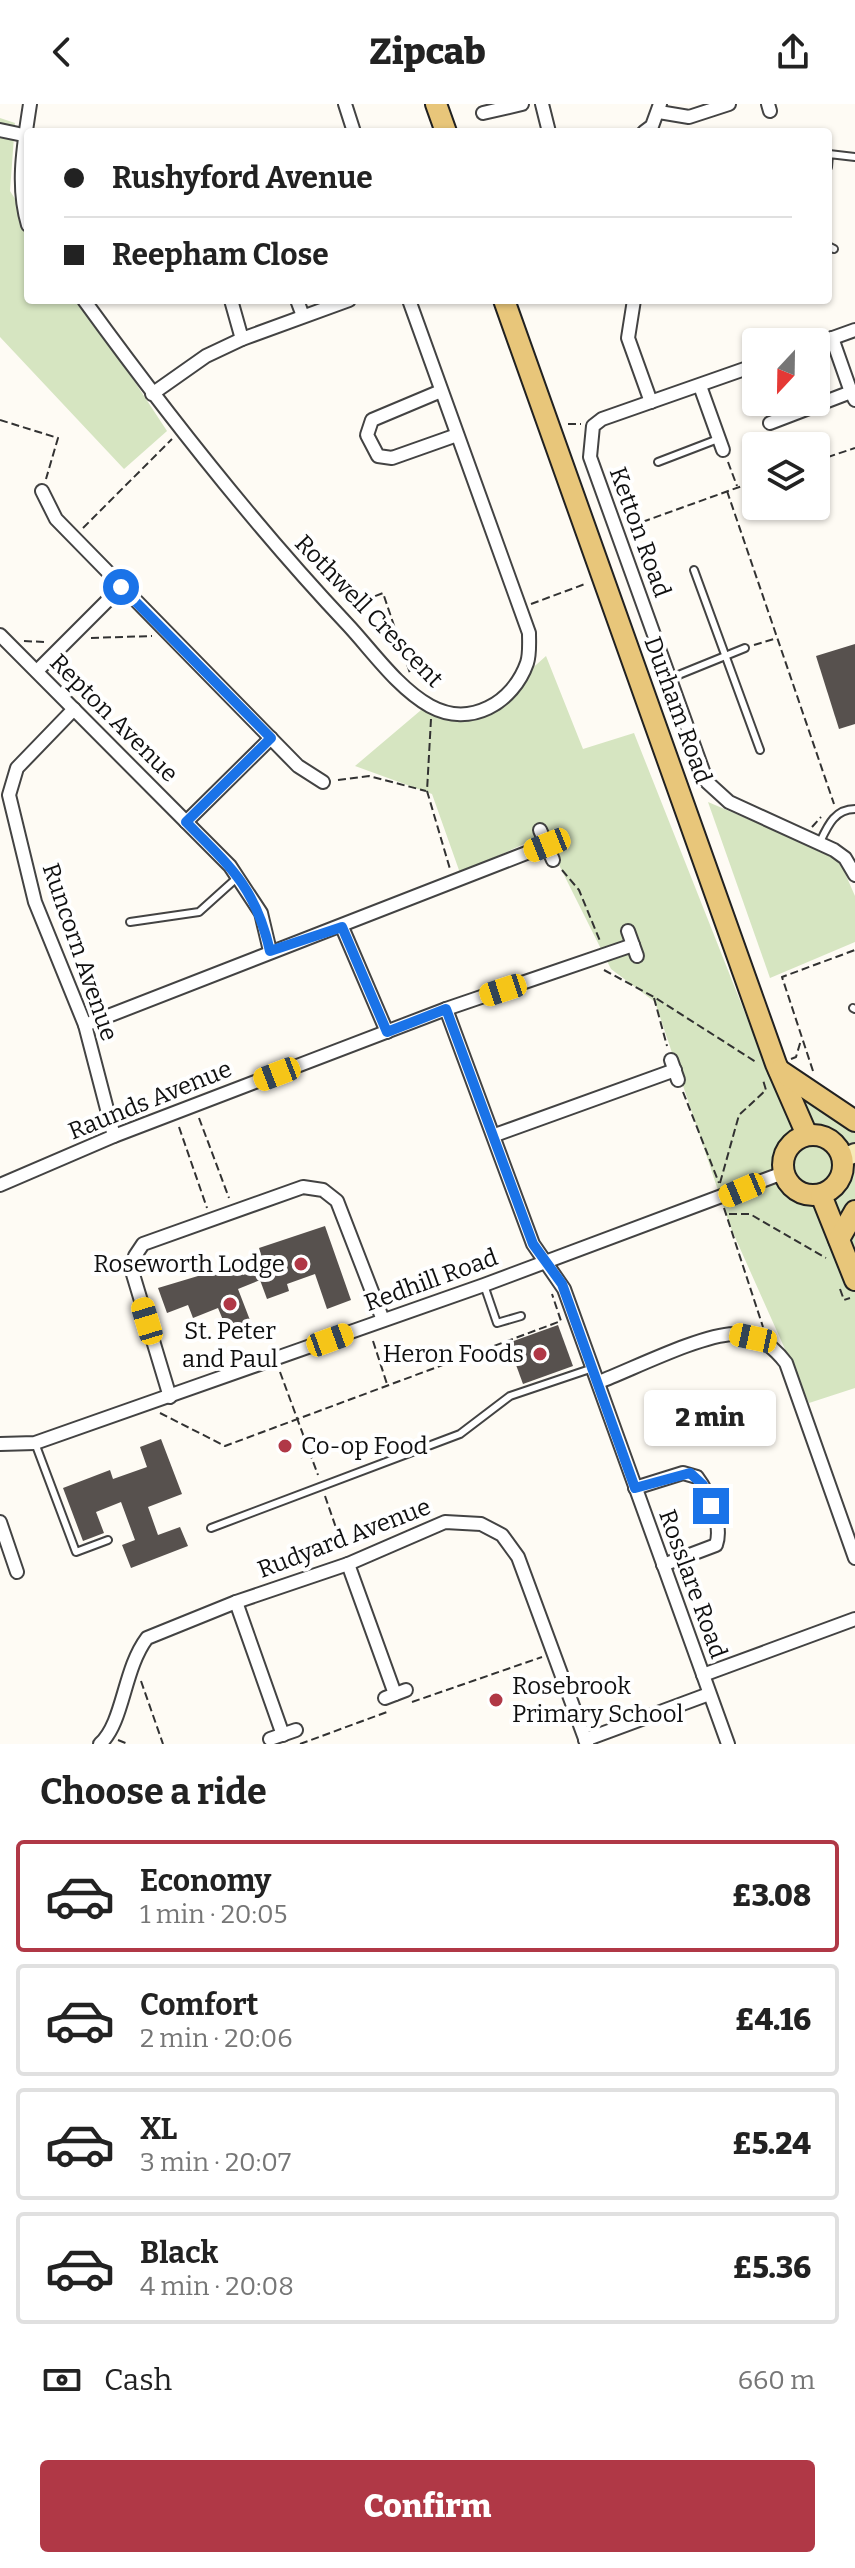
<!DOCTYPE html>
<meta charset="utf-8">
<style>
:root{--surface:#fff;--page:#f6f6f6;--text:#222;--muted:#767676;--line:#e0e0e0;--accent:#b03846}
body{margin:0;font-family:Bitter,serif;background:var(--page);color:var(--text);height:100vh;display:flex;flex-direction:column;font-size:30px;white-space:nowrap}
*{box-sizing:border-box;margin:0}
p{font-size:26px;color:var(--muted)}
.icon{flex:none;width:44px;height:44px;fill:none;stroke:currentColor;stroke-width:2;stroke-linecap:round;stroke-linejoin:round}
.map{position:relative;height:1640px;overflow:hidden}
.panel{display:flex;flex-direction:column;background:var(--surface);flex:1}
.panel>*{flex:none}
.guide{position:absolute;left:24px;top:24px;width:808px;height:176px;border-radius:8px;box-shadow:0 2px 6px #0004;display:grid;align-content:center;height:176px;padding:0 40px;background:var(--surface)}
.needle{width:52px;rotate:202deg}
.fabs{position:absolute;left:742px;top:224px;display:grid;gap:16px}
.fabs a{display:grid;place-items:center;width:88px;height:88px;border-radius:8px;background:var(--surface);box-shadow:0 2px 6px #0004;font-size:40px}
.end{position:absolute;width:36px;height:36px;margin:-18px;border:10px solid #1a73e8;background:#fff;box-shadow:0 0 0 4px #fff}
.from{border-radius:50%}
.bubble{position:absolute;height:56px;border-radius:8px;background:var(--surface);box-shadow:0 2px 6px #0004;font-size:26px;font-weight:800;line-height:56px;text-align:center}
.car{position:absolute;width:24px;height:48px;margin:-24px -12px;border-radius:10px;box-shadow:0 0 6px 2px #0007;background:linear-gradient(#f5c518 24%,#345 0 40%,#f5c518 0 76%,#345 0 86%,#f5c518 0)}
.guide b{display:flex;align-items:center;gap:28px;height:76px;font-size:30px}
.guide b+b{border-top:2px solid var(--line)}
.guide i{width:20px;height:20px;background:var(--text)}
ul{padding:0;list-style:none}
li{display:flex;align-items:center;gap:24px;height:112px;margin:0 16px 12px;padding:0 24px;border:4px solid var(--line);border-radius:8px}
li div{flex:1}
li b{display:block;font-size:30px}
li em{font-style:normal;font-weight:800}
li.selected{border-color:var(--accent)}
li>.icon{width:72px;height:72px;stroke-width:1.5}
h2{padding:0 40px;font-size:36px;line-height:96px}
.pay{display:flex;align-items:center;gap:20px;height:88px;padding:0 40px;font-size:30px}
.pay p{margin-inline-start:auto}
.cta{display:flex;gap:16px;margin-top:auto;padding:16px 40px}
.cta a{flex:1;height:92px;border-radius:8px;background:var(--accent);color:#fff;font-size:32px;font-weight:800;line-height:92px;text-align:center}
header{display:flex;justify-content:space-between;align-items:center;height:104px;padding:0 40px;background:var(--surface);font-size:36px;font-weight:800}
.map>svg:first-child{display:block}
</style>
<header><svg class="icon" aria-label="back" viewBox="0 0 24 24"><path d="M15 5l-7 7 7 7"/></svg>Zipcab<svg class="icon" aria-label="share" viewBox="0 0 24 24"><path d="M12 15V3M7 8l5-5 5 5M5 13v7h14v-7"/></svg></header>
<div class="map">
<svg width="855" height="1640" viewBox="0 0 855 1640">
<rect width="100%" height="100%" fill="#fefbf4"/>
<g fill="#d6e5c1">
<polygon points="0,14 15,19 10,87 28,115 28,196 81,196 167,327 124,365 0,233"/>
<polygon points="546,552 583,645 634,629 758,942 855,1006 855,1284 809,1299 730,1122 655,898 611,865 544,731 460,769 432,690 355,662 427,601 480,611"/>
<polygon points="708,698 838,753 855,792 855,838 770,874"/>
</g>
<g fill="#57514e">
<polygon points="855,540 855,620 839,625 816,552"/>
<polygon points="325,1122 351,1196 327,1205 315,1170 287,1180 289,1187 267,1195 260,1176 238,1185 253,1224 230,1233 218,1204 193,1214 188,1201 167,1209 158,1184 228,1163 230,1168 240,1165 243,1171 265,1164 259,1144"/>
<polygon points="558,1221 573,1262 523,1280 508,1239"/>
<polygon points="161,1335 182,1390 148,1403 158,1431 180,1423 188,1442 131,1464 122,1441 135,1436 121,1398 96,1408 104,1429 83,1437 63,1384 110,1366 113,1375 147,1363 140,1343"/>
</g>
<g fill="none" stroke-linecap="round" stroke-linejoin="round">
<g stroke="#434343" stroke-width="10">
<g id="lane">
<polyline points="828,63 829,50 855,53"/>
<polyline points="828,142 834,145"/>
<polyline points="658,358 718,335"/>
<polyline points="694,466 760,646"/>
<polyline points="671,574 745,544"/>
<path d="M820 738C828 721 835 705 855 705"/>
<polyline points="130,818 199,808 239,772"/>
<polyline points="853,904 855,905"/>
<polyline points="484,1181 497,1219 521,1212"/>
<polyline points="35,1339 76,1448 108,1436"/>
<polyline points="211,1424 460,1330 510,1292 593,1264"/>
</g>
</g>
<g stroke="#434343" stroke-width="16">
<g id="street">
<polyline points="345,0 354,28"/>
<polyline points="542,0 549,28"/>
<polyline points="768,0 770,7"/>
<polyline points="659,8 689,13 729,0"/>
<polyline points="483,9 522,0"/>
<polyline points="0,26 28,32"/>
<polyline points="644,28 652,22 660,0"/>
<path d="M28 121C16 81 24 40 30 0"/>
<path d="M84 196C166 309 252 419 348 521 373 548 398 584 430 602 470 624 513 599 527 559 530 550 529 538 529 529L409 196"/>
<polyline points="231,196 242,235"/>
<polyline points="297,196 303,212"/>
<polyline points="634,196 628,234 651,298"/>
<polyline points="832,234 851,288"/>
<polyline points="816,240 855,226"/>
<polyline points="756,261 602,315 593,322 590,353 707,678 729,698 834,746 845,754 855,771"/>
<polyline points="700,282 723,346"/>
<polyline points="441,287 372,316 367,331 378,352 392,354 457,331"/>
<polyline points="152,290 206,252 242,235 349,196"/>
<polyline points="770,319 851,288 855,296"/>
<polyline points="42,387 56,415 298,662 323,678"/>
<polyline points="0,531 230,762 261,809 270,847"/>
<polyline points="37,567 121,483"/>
<polyline points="74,605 17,664 9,691 35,798 85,921 114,1032"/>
<polyline points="186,718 271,634"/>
<polyline points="540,726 553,756"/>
<polyline points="342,823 387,928"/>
<polyline points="628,827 637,852"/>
<polyline points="446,905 533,1140 564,1185 728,1640"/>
<polyline points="85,921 547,741"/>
<polyline points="671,956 678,976"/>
<polyline points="495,1031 675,966"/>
<polyline points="0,1081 114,1032 446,905 633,841"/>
<path d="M599 1278C633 1265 700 1231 734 1230 757 1229 773 1242 786 1259L855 1454"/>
<polyline points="170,1293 132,1167 135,1152 143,1140 303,1083 323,1086 337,1097 383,1216"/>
<polyline points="0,1340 35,1339 484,1181 783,1069"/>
<path d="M635 1384 683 1369 697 1373C709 1389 723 1422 716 1441L663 1461"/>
<polyline points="0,1418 17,1468"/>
<polyline points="348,1460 395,1590"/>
<polyline points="236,1498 283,1631"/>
<polyline points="703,1571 855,1515"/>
<polyline points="385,1594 406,1586"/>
<polyline points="270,1635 296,1626"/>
<polyline points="585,1636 709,1590"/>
<path d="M100 1640C124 1618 123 1566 147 1534L236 1498 348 1460 445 1418 481 1420 502 1431 518 1453 587 1640"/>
</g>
</g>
<g stroke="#323232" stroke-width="22">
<polyline id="secondary" points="843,1054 855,1049"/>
</g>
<g stroke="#212121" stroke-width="24">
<g id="primary">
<polyline points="436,0 446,28"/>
<polyline points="504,196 776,960 807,1031"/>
<polyline points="779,966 855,1017"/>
<circle cx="813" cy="1061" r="30"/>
<polyline points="821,1091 855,1176"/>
<polyline points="839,1135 855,1107"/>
</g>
</g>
<g stroke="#323232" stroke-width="2" stroke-dasharray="8 4" stroke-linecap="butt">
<polyline points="0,316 58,334 46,375"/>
<polyline points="568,320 581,320"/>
<polyline points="816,357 855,344"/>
<polyline points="728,358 737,382"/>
<polyline points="727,387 834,700"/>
<polyline points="631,422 756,377"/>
<polyline points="83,424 172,335"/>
<polyline points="322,474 363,497 383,489 410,569"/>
<polyline points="531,500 585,480"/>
<polyline points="91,534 152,532"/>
<polyline points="24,537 45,538"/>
<polyline points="754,541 777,534"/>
<polyline points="431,615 427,687 450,765"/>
<polyline points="338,676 369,672 426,687"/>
<polyline points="812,723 821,713"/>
<polyline points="562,766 579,786 600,837"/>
<polyline points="604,866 654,893 756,958"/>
<polyline points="654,894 667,942"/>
<polyline points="791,955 796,953 801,936"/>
<polyline points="813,967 782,873 855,846"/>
<polyline points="683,988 719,1079"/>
<polyline points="199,1014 229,1094"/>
<polyline points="179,1023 207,1104"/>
<polyline points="720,1079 739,1011 766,986 763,976"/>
<polyline points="724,1104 763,1223"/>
<polyline points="729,1110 750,1110 826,1154"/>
<polyline points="840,1185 844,1196 850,1194"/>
<polyline points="373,1237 387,1280"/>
<polyline points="280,1268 318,1371"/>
<polyline points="160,1309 225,1342 561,1217 552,1190"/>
<polyline points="325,1392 344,1447"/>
<polyline points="141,1577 163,1640"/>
<polyline points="412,1598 542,1553"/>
<polyline points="118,1636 128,1640"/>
<polyline points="300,1640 387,1608"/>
</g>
<use href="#lane" stroke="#fff" stroke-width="6"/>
<use href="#street" stroke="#fff" stroke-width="12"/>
<use href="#secondary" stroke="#f6ebb7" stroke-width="18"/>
<use href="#primary" stroke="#e8c67a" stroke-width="20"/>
</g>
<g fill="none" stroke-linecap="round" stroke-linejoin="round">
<path stroke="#1a73e8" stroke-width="10" d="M121 483 271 634 186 718C231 763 255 783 270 847L342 823 387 928 446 905 533 1140 562 1180 635 1384 690 1369 703 1381 711 1402"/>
</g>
<g fill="#b03846" stroke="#fff" stroke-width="3">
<circle cx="301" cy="1160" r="8"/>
<circle cx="230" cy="1200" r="8"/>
<circle cx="540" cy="1250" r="8"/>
<circle cx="285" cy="1342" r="8"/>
<circle cx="496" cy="1596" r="8"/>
</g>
<g text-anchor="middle" stroke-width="8" stroke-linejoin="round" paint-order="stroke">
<g font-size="24" fill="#101010" stroke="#fff">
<text transform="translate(640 428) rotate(70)" y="8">Ketton Road</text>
<text transform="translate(369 507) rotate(46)" y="8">Rothwell Crescent</text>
<text transform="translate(678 606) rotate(70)" y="8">Durham Road</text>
<text transform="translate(114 614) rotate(45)" y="8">Repton Avenue</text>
<text transform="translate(80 848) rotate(71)" y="8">Runcorn Avenue</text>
<text transform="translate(150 996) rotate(-22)" y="8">Raunds Avenue</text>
<text transform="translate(431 1176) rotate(-20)" y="8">Redhill Road</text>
<text transform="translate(344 1434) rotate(-21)" y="8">Rudyard Avenue</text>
<text transform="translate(693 1480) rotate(70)" y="8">Rosslare Road</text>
</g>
<g font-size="24" fill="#101010" stroke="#fff" text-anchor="end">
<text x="285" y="1168">Roseworth Lodge</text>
<text x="230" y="1235" text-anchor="middle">St. Peter<tspan x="230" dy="28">and Paul</tspan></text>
<text x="524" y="1258">Heron Foods</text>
<text x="301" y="1350" text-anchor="start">Co-op Food</text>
<text x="512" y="1590" text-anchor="start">Rosebrook<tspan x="512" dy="28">Primary School</tspan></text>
</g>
</g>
</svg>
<div class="fabs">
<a><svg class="needle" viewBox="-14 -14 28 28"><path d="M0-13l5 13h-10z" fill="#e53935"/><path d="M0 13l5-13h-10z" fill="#767676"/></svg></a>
<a><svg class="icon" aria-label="layers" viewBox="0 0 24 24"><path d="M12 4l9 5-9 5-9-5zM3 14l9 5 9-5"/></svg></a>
</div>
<i class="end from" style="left:121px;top:483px"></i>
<i class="end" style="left:711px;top:1402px"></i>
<div class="bubble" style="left:644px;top:1286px;width:132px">2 min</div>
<i class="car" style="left:547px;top:741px;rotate:248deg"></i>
<i class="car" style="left:503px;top:886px;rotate:252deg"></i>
<i class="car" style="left:277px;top:970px;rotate:249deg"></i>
<i class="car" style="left:742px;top:1086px;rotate:247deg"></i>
<i class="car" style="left:147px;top:1217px;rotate:343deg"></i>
<i class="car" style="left:753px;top:1234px;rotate:282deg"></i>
<i class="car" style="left:330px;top:1236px;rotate:70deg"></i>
<div class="guide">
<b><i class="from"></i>Rushyford Avenue</b>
<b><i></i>Reepham Close</b>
</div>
</div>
<section class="panel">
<h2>Choose a ride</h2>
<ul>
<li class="selected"><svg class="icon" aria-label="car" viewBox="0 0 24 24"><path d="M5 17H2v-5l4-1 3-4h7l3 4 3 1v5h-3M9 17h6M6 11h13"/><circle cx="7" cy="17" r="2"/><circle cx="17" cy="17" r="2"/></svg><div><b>Economy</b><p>1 min · 20:05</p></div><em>£3.08</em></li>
<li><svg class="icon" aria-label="car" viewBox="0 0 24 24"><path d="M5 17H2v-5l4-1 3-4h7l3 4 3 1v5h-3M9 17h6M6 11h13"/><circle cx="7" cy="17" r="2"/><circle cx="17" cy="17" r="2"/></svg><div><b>Comfort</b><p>2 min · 20:06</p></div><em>£4.16</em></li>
<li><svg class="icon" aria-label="car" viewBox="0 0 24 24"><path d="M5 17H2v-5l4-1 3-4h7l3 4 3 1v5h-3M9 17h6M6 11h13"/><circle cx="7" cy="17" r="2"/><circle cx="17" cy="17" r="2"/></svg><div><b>XL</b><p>3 min · 20:07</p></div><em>£5.24</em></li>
<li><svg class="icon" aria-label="car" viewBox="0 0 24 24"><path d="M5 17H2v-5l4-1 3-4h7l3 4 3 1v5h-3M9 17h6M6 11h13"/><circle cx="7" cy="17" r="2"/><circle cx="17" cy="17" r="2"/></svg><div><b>Black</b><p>4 min · 20:08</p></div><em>£5.36</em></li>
</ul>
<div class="pay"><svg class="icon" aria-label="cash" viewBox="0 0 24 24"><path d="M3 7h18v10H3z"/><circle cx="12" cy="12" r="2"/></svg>Cash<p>660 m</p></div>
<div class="cta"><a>Confirm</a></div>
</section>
